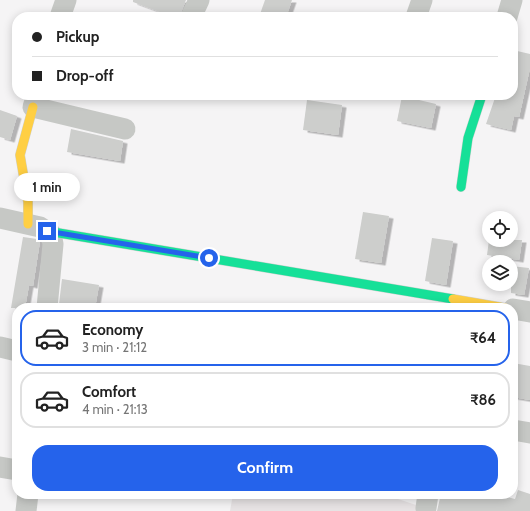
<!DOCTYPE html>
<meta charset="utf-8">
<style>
:root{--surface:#fff;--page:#f2f2f2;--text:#222;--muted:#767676;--line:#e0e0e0;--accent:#2563eb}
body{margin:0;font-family:Cabin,sans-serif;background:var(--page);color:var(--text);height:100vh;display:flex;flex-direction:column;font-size:15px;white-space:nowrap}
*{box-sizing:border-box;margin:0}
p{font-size:13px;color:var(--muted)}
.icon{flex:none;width:22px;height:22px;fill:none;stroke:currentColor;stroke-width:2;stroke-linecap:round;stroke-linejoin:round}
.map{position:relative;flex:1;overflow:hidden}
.panel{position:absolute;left:12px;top:303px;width:506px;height:196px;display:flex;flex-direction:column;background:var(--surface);border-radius:16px;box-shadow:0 2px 10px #0003}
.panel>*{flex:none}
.hud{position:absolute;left:12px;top:12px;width:506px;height:88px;border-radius:16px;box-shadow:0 2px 10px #0003;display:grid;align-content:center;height:88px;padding:0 20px;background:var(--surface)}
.controls{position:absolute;left:482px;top:211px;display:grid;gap:8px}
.controls a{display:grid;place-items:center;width:36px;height:36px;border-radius:50%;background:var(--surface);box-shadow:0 2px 10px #0003;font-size:20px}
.end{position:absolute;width:18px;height:18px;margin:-9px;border:5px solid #2563eb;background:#fff;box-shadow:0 0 0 2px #fff}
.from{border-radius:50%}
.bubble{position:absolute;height:28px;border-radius:14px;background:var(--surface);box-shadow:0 2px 10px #0003;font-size:13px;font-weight:700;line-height:28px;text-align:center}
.hud b{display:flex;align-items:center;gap:14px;height:38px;font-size:15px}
.hud b+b{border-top:1px solid var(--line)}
.hud i{width:10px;height:10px;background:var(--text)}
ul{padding:7px 0 0;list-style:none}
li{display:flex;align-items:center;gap:12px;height:56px;margin:0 8px 6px;padding:0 12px;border:2px solid var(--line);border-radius:16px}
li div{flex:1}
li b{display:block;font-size:15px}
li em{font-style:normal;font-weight:700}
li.selected{border-color:var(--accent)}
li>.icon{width:36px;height:36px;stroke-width:1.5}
.cta{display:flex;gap:8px;margin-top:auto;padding:8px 20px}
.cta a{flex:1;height:46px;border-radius:16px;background:var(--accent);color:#fff;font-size:16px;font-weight:700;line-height:46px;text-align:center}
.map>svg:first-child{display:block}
</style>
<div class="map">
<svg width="530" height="511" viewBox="0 0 530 511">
<defs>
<filter id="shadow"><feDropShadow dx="4.5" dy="2.5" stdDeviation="0" flood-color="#0004"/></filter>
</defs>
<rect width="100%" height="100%" fill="#f5f4f5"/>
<polygon fill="#e7e3e4" points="233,494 383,494 434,511 230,511"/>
<g fill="#cdcecc" filter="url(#shadow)">
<polygon points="133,0 186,0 179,17 174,17 133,2"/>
<polygon points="265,0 292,0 286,17 259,17"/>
<polygon points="513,50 530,54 530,68 519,117 514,116 511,130 486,124 496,95 513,95"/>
<polygon points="402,96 436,104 431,128 397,121"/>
<polygon points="307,100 342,105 338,135 303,130"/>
<polygon points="0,110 17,116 10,140 0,137"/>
<polygon points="71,129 123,141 120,161 67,152"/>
<polygon points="363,212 389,216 381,263 355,259"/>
<polygon points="23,237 37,239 40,241 33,286 29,285 25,308 11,308"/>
<polygon points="432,238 453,241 446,285 425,281"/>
<polygon points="489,240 522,240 519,260 487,255"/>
<polygon points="511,266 529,268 524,295 511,293"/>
<polygon points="62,279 99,285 95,308 85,308 59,304"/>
<polygon points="513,363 530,366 530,400 513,397"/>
<polygon points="518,490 530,494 530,511 437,511 441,494 495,494 515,499"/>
</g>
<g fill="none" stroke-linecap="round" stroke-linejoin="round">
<g stroke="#d0d1cf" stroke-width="10">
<g id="fast">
<polyline points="461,187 468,138 482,95"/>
<polyline points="47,231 453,299"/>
</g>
</g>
<g stroke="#d0d1cf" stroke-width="10">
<g id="slow">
<polyline points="28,224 28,202 20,155 33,107"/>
<polyline points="453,299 505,308"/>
</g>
</g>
<g stroke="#c6c8c5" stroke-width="21">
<polyline points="60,17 66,0"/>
<polyline points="191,17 199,0"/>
<polyline points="416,17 422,0"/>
<polyline points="507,17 512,0"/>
<polyline points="37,95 33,107 125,129"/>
<polyline points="0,218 40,227 51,234 53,244 47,308"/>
<polyline points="513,309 530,312"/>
<polyline points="0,347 17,351"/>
<polyline points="513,430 530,433"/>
<polyline points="0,467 17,470"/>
<polyline points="426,508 428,494"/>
<polyline points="26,511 28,494"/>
</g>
<use href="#fast" stroke="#16e098" stroke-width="9"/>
<use href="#slow" stroke="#ffcf43" stroke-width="9"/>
</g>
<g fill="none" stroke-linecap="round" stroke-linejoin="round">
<polyline stroke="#2563eb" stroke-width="5" points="47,231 209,258"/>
</g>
</svg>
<div class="controls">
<a><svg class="icon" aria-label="locate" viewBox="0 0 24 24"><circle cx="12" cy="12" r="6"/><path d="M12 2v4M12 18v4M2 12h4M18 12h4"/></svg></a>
<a><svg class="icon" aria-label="layers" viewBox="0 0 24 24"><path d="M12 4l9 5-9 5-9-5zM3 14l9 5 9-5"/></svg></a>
</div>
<i class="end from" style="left:209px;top:258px"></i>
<i class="end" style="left:47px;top:231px"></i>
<div class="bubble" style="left:14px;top:173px;width:66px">1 min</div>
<div class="hud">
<b><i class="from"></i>Pickup</b>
<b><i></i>Drop-off</b>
</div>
<section class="panel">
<ul>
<li class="selected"><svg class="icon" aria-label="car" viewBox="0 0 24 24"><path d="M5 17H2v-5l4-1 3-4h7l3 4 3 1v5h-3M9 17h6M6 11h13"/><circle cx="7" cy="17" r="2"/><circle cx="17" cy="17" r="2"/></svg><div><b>Economy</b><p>3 min · 21:12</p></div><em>₹64</em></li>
<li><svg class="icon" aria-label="car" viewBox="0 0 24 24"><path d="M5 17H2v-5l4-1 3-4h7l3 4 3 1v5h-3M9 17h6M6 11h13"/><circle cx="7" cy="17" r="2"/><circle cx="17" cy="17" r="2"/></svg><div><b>Comfort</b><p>4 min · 21:13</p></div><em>₹86</em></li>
</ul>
<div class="cta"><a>Confirm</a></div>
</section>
</div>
